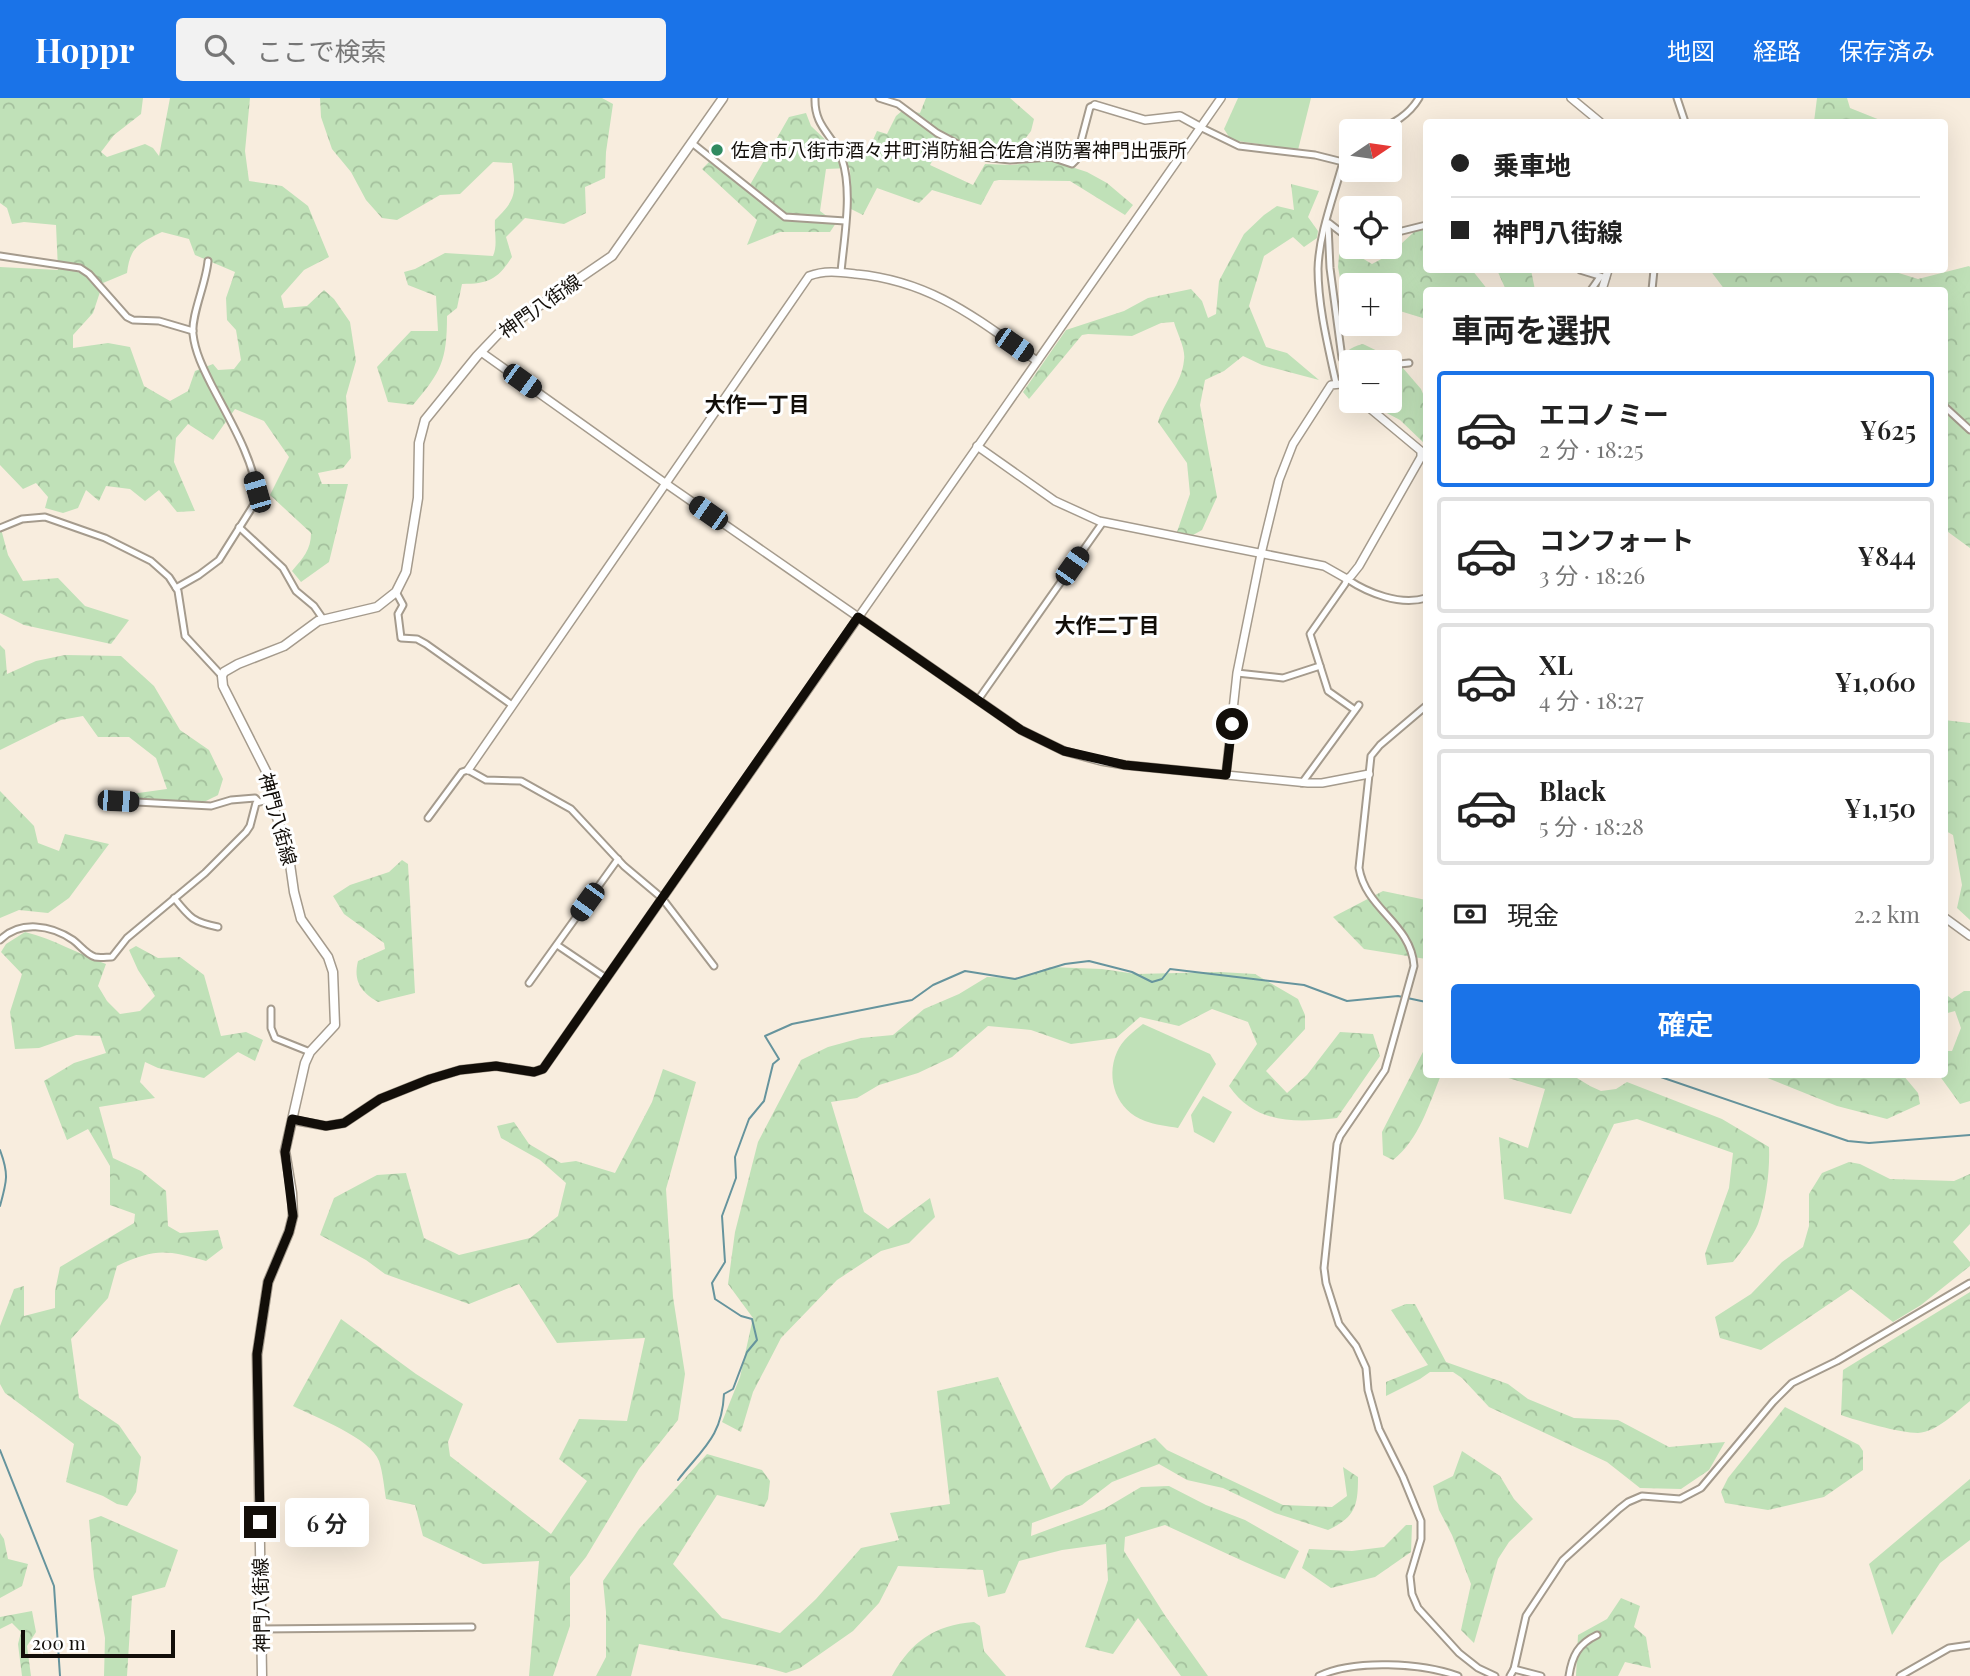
<!DOCTYPE html>
<html lang="ja">
<meta charset="utf-8">
<style>
:root{--surface:#fff;--page:#f2f2f2;--text:#222;--muted:#767676;--line:#e0e0e0;--accent:#1a73e8}
body{margin:0;font-family:"Playfair Display","Noto Sans JP",serif;background:var(--page);color:var(--text);height:100vh;display:flex;flex-direction:column;font-size:26px;white-space:nowrap}
*{box-sizing:border-box;margin:0}
p{font-size:23px;color:var(--muted)}
.icon{flex:none;width:38px;height:38px;fill:none;stroke:currentColor;stroke-width:2;stroke-linecap:round;stroke-linejoin:round}
.map{position:relative;flex:1;overflow:hidden}
.panel{position:absolute;left:1423px;top:189px;width:525px;height:791px;display:flex;flex-direction:column;background:var(--surface);border-radius:7px;box-shadow:0 7px 28px #0002}
.panel>*{flex:none}
.hud{position:absolute;left:1423px;top:21px;width:525px;height:154px;border-radius:7px;box-shadow:0 7px 28px #0002;display:grid;align-content:center;height:154px;padding:0 28px;background:var(--surface)}
.needle{width:46px;rotate:77deg}
.tools{position:absolute;left:1339px;top:21px;display:grid;gap:14px}
.tools a{display:grid;place-items:center;width:63px;height:63px;border-radius:7px;background:var(--surface);box-shadow:0 7px 28px #0002;font-size:35px}
.scale{position:absolute;left:21px;bottom:18px;width:154px;box-sizing:border-box;padding-left:7px;border:4px solid #120e09;border-top:0;font-size:19px;line-height:24px;white-space:nowrap;color:#120e09;-webkit-text-stroke:5px #fff;paint-order:stroke}
.end{position:absolute;width:32px;height:32px;margin:-16px;border:9px solid #120e09;background:#fff;box-shadow:0 0 0 4px #fff}
.from{border-radius:50%}
.bubble{position:absolute;height:49px;border-radius:7px;background:var(--surface);box-shadow:0 7px 28px #0002;font-size:23px;font-weight:600;line-height:49px;text-align:center}
.car{position:absolute;width:21px;height:42px;margin:-21px -10px;border-radius:9px;box-shadow:0 0 5px 2px #0007;background:linear-gradient(#222 24%,#8ab4d8 0 40%,#222 0 76%,#8ab4d8 0 86%,#222 0)}
.hud b{display:flex;align-items:center;gap:24px;height:66px;font-size:26px}
.hud b+b{border-top:2px solid var(--line)}
.hud i{width:18px;height:18px;background:var(--text)}
ul{padding:0;list-style:none}
li{display:flex;align-items:center;gap:21px;height:116px;margin:0 14px 10px;padding:0 14px;border:4px solid var(--line);border-radius:7px}
li div{flex:1}
li b{display:block;font-size:26px}
li em{font-style:normal;font-weight:600}
li.on{border-color:var(--accent)}
li>.icon{width:63px;height:63px;stroke-width:1.5}
h2{padding:0 28px;font-size:32px;line-height:84px}
.pay{display:flex;align-items:center;gap:18px;height:77px;padding:0 28px;font-size:26px}
.pay p{margin-inline-start:auto}
.button{display:flex;gap:14px;margin-top:auto;padding:14px 28px}
.button a{flex:1;height:80px;border-radius:7px;background:var(--accent);color:#fff;font-size:28px;font-weight:600;line-height:80px;text-align:center}
header{display:flex;align-items:center;gap:42px;box-sizing:border-box;height:98px;padding:0 35px;background:var(--accent);color:#fff}
header strong{font-size:33px}
nav{display:flex;gap:38px;margin-inline-start:auto;font-size:24px}
.search{width:490px;height:63px;background:var(--page);display:flex;align-items:center;gap:18px;box-sizing:border-box;padding:0 24px;border-radius:7px;color:var(--muted);font-size:26px}
.map>svg:first-child{display:block}
</style>
<header>
<strong>Hoppr</strong>
<div class="search"><svg class="icon" aria-label="search" viewBox="0 0 24 24"><circle cx="10" cy="10" r="6"/><path d="M15 15l6 6"/></svg>ここで検索</div>
<nav><a>地図</a><a>経路</a><a>保存済み</a></nav>
</header>
<div class="map">
<svg width="1970" height="1578" viewBox="0 0 1970 1578">
<defs>
<pattern id="forest-crowns" width="20" height="18" patternUnits="userSpaceOnUse" patternTransform="scale(1.75)"><rect width="20" height="18" fill="#c0e1b8"/><path d="M2 6a3 3 0 1 1 6 0M12 15a3 3 0 1 1 6 0" fill="none" stroke="#a4c09d"/></pattern>
</defs>
<rect width="100%" height="100%" fill="#f8edde"/>
<g fill="url(#forest-crowns)" fill-rule="evenodd">
<path d="M0 0H143L141 16 114 37 101 54 107 59 145 46 153 50 159 58 170 0H250L245 53 249 83 282 88 308 108 329 159 304 172 281 198 284 210 307 208 324 192 334 201 350 224 356 263 346 298 351 360 343 370 318 375 322 386H348L329 464 301 484 292 473C303 460 311 452 311 435L270 397 289 359 264 323 235 311 213 342 188 326 176 340 174 364 195 413 177 414 159 392 145 403 130 391 106 388 99 403 86 392 78 410 63 415 45 410 48 399 36 385 23 391 0 367V169L58 172 56 127 24 124 12 126 7 110 0 105ZM162 134 189 141 195 157 235 174 226 200 227 222 236 232 241 262 234 271 218 272 213 266 195 273 188 293 170 303 144 288 130 249 108 245 73 250V237L93 215 103 185 127 175C130 148 140 145 162 134Z"/>
<path d="M320 0H602L613 6 606 54 605 80 585 89 586 115 564 126 525 120 506 139 512 159C498 181 489 186 462 186L457 210 447 218C447 263 441 274 413 307L388 304 377 269 411 233H438L436 198 408 187 404 174 415 171 445 155 493 158C498 147 494 134 495 122 517 101 516 94 512 65L493 64 460 96 440 97 397 122 382 120 366 102 351 74 332 51 321 19Z"/>
<polygon points="926,0 1010,0 1034,21 1031,33 1012,58 971,48 947,36 930,67 973,87 985,66 1012,67 1050,62 1087,74 1107,85 1133,107 1125,117 1070,83 999,82 994,83 981,107 932,92 919,105 877,90 863,117 851,111 850,70 826,71 820,113 836,125 830,134 780,134 747,147 757,122 702,71 709,64 747,92 789,19 806,15 811,28 834,50 846,50 858,62 865,60 877,33 887,36 896,18 903,12 920,15"/>
<polygon points="1817,0 1847,0 1850,10 1885,24 1814,24"/>
<path d="M1291 86 1319 93 1308 119 1318 133 1317 140 1304 149 1293 139 1264 158 1249 208 1266 249 1287 255 1319 282 1262 267 1243 258 1224 273 1205 282 1200 307 1217 399 1202 432 1193 437 1177 434 1190 396 1187 365 1158 324C1164 303 1182 285 1184 262 1186 251 1177 235 1174 224L1161 225 1132 238 1088 236 1082 237 1029 301 1023 294 1066 232 1124 213 1148 200 1191 191 1202 203 1208 220 1216 216 1219 183 1244 136 1264 117 1277 108 1294 112Z"/>
<polygon points="1426,123 1426,172 1472,172 1488,192 1426,192 1426,221 1390,210 1390,187 1351,187 1351,199 1343,196 1338,169 1340,147 1372,166 1389,157"/>
<polygon points="1969,168 1970,169 1970,450 1944,431 1944,192 1725,192 1710,172 1889,172 1918,181"/>
<polygon points="1497,172 1531,172 1535,192 1506,192"/>
<path d="M1363 246 1396 262 1421 291 1426 303V347L1400 322 1364 303H1390V264H1351V294C1332 275 1336 252 1363 246Z"/>
<polygon points="0,427 8,457 23,483 58,480 85,508 129,522 111,546 24,527 0,515"/>
<polygon points="0,547 5,552 7,576 36,563 65,557 121,558 154,588 180,632 209,652 223,681 218,697 194,709 126,707 124,697 167,691 156,660 129,639 98,639 83,618 61,622 0,652"/>
<polygon points="1944,622 1970,625 1970,822 1957,810 1962,787 1953,737 1944,732"/>
<polygon points="0,693 34,728 38,745 59,753 65,736 109,746 69,800 48,815 19,812 0,820"/>
<path d="M402 762 408 766 415 895 378 904C361 894 353 883 358 863L385 851 384 845 344 816 333 798 350 787 389 774Z"/>
<polygon points="1383,793 1426,802 1426,861 1364,851 1333,819"/>
<path d="M25 834C54 841 78 856 106 866L98 888 107 903 120 916 140 913 155 898 138 872 129 852 136 848 158 860 180 859 204 877 221 938 246 934 263 942 255 963 238 954 204 980 158 970 145 964 140 984 155 1000 99 1009 113 1060 141 1073 166 1093 168 1128 180 1135 218 1132 223 1150 206 1163C166 1152 156 1150 117 1168L108 1200 71 1241 79 1300 119 1327 141 1359 136 1394 127 1408 117 1406 103 1398 66 1384 74 1346 5 1295 0 1286V1228L14 1191 24 1188V1218L55 1210V1193L60 1169 134 1125 135 1116 110 1107V1068L88 1031 67 1042 44 983 74 965 106 955 100 938 76 937 39 950 15 951 10 914 22 876 1 854 6 846Z"/>
<path d="M1050 869 1102 871 1136 876 1220 874 1255 876 1298 901 1305 917V931L1266 973 1287 995 1307 977 1340 934 1373 936 1380 958 1337 1020C1295 1025 1255 1026 1229 988L1257 946 1248 924 1212 911 1179 928 1140 919 1116 940 1071 946 1031 932 988 928 952 959 918 975 879 987 857 1000 831 1004 864 1114 888 1131 930 1100 935 1119 909 1145 881 1153 837 1182 781 1240 753 1294 741 1334 722 1324 740 1279 753 1220 728 1186 735 1134 758 1044 801 962 828 949 861 940 893 937 924 911 959 896 987 879 1021 880Z"/>
<polygon points="1964,893 1970,893 1970,1003 1960,1006 1939,977 1944,976 1944,953 1952,953 1961,930 1955,913 1944,916 1944,895 1952,901"/>
<path d="M1426 948V976L1441 977C1429 1006 1419 1042 1393 1062L1383 1057 1382 1034Z"/>
<path d="M663 971 696 984 666 1091 673 1199 685 1276 678 1322 639 1371 586 1459 570 1479V1528L553 1578H529L539 1463 483 1466 423 1438 415 1407 386 1401C384 1389 383 1375 379 1363 371 1340 315 1319 293 1308L341 1221 416 1276 463 1306 448 1344 450 1358 551 1436 587 1383 559 1361 579 1321 627 1323 645 1240 557 1245 519 1186 469 1206 385 1176 366 1162 320 1137 334 1100 377 1077 406 1075 424 1140 459 1157 530 1140 558 1118 566 1085 540 1062 501 1040 497 1028 514 1024 529 1046 561 1065 576 1063 615 1075 652 1004Z"/>
<path d="M1498 977H1572L1590 988 1601 993 1616 991 1627 984 1722 1021 1769 1049C1770 1073 1766 1103 1758 1126 1752 1140 1742 1153 1733 1164L1707 1167 1705 1156 1729 1090 1733 1055 1637 1021 1614 1026 1571 1116 1504 1101 1499 1039 1528 1050 1545 991Z"/>
<polygon points="1760,977 1903,977 1918,995 1920,1006 1887,1021 1837,1008"/>
<polygon points="1849,1064 1860,1066 1890,1081 1954,1083 1970,1076 1970,1126 1953,1144 1970,1164 1970,1168 1921,1207 1893,1224 1851,1191 1761,1252 1720,1240 1715,1219 1751,1196 1782,1164 1803,1149 1809,1128 1809,1096 1822,1075"/>
<path d="M1970 1194V1303C1956 1314 1937 1334 1918 1335 1900 1335 1858 1323 1841 1317L1843 1272Z"/>
<polygon points="1406,1206 1415,1206 1446,1264 1508,1286 1528,1301 1574,1320 1618,1322 1669,1349 1725,1344 1709,1372 1681,1391 1640,1390 1607,1364 1489,1309 1462,1280 1453,1274 1430,1274 1420,1281 1386,1298 1386,1284 1428,1267 1391,1212"/>
<path d="M998 1279 1051 1392 1066 1378 1155 1340 1167 1352 1283 1407 1332 1409 1347 1398 1343 1369 1358 1379C1358 1407 1356 1419 1328 1432L1275 1415 1223 1390 1187 1382 1159 1366 1112 1384 1082 1407 1032 1425 1031 1438 1104 1411 1141 1389 1169 1388 1206 1407 1245 1422 1299 1453 1285 1481C1244 1465 1205 1445 1165 1427L1125 1439 1124 1453 1166 1519 1208 1578H1181L1138 1520 1113 1556 1085 1549 1108 1482 1106 1446 1062 1452 1019 1463 1005 1495 988 1499 983 1472 898 1468 879 1505 853 1533 800 1570 786 1575 761 1568 639 1546 631 1578H596L606 1559V1514L603 1483 639 1431 707 1356 762 1372 770 1383 768 1401 764 1409 717 1397 673 1466 722 1520 780 1535 816 1501 861 1450 899 1442 890 1415 950 1406 937 1293Z"/>
<polygon points="1785,1309 1859,1347 1863,1353 1863,1372 1824,1399 1768,1412 1725,1405 1721,1394 1728,1380"/>
<polygon points="1462,1353 1500,1378 1514,1401 1533,1421 1509,1444 1498,1461 1474,1545 1461,1532 1471,1486 1452,1437 1439,1412 1433,1388 1453,1378"/>
<polygon points="1970,1381 1970,1442 1940,1465 1892,1537 1869,1466"/>
<polygon points="101,1418 178,1452 165,1489 132,1498 127,1578 104,1578 105,1540 94,1479 89,1422"/>
<polygon points="1406,1427 1412,1427 1411,1454 1375,1479 1331,1490 1302,1470 1309,1451 1352,1453 1384,1449"/>
<polygon points="0,1435 4,1441 8,1461 28,1466 22,1488 0,1500"/>
<polygon points="1621,1500 1640,1508 1634,1529 1646,1539 1651,1570 1625,1564 1618,1578 1576,1578 1578,1537 1607,1521"/>
<polygon points="32,1513 36,1534 27,1548 31,1578 22,1578 18,1546 21,1534 12,1525 0,1531 0,1519"/>
<path d="M974 1524 980 1528 984 1553 1006 1578H892C911 1544 934 1527 974 1524Z"/>
</g>
<g fill="#c0e1b8">
<polygon points="1238,0 1311,0 1298,52 1231,42 1224,31"/>
<path d="M1143 926 1210 956 1216 966 1178 1030C1168 1028 1155 1027 1145 1023 1117 1013 1105 981 1117 954 1122 942 1133 934 1143 926Z"/>
<polygon points="1203,998 1232,1014 1214,1045 1194,1034 1191,1017"/>
</g>
<g fill="none" stroke-linecap="round" stroke-linejoin="round">
<g stroke="#66949d" stroke-width="2">
<polyline points="1652,976 1848,1043 1869,1045 1970,1037"/>
<path d="M0 1052C9 1076 7 1083 0 1108"/>
<polyline points="0,1352 54,1488 60,1578"/>
<path d="M678 1382C702 1351 722 1339 724 1296L733 1291 747 1254 757 1242 752 1221 741 1218 715 1201 712 1185 725 1164 722 1118 736 1080 735 1059 749 1021 764 1003 773 966 779 961 765 938 792 926 912 902 933 887 965 873 1015 881 1065 866 1089 863 1132 874 1152 884 1162 881 1170 871 1304 887 1347 903 1398 898 1426 904"/>
</g>
<g stroke="#a59b8d" stroke-width="9">
<g id="minor">
<path d="M815 0C814 30 834 37 842 61 853 94 844 140 841 174"/>
<polyline points="879,0 898,6 937,35 982,59 1010,62 1051,59 1072,66 1076,62 1090,9 1095,7"/>
<polyline points="1677,0 1685,24"/>
<path d="M1200 29 1239 48 1315 57 1343 64C1334 98 1319 135 1318 171 1318 208 1328 248 1336 285"/>
<path d="M1375 33C1393 26 1409 17 1419 0"/>
<polyline points="692,45 785,119 845,123"/>
<polyline points="1329,125 1351,142"/>
<polyline points="1328,127 1330,170 1342,260 1351,275"/>
<polyline points="1390,136 1426,127"/>
<polyline points="0,158 80,170 89,176 127,219 133,222 159,223 193,233"/>
<polyline points="1580,172 1606,180"/>
<polyline points="1591,192 1600,179"/>
<polyline points="1652,192 1654,172"/>
<polyline points="1390,267 1409,265"/>
<polyline points="1944,308 1970,332"/>
<polyline points="239,429 283,470 296,493 314,508 323,521"/>
<polyline points="0,430 22,421 45,419 105,440 151,463 169,479 178,493 185,538 222,578"/>
<path d="M176 490 199 477 219 462 258 400C254 361 229 321 211 286 203 270 195 254 193 236 191 217 206 186 208 163"/>
<polyline points="396,494 403,507 398,516 401,540 417,541 426,546 512,607"/>
<polyline points="1237,575 1283,580 1320,568"/>
<polyline points="978,602 1103,424"/>
<path d="M1426 608 1380 647 1371 658 1359 770C1366 812 1411 825 1414 868L1385 972 1340 1038 1337 1046 1324 1170 1326 1185 1339 1226 1356 1248 1366 1270 1368 1292 1379 1331 1403 1379 1421 1423V1441L1410 1478 1412 1496 1418 1510 1459 1555 1478 1570 1495 1578"/>
<path d="M1355 612 1328 593 1310 536 1345 486 1347 481C1368 495 1400 508 1426 500"/>
<polyline points="1302,685 1359,607"/>
<polyline points="118,703 211,708 231,702 255,700 258,703"/>
<polyline points="428,720 462,674 468,672 486,682 521,683 571,711 624,768 662,800 714,868"/>
<path d="M174 800C190 820 193 824 218 829"/>
<path d="M0 842C20 822 51 827 73 842 80 847 86 856 95 859 100 860 107 859 112 859L127 840 205 775 246 734 250 728 256 705 272 701"/>
<polyline points="557,847 606,880"/>
<polyline points="529,885 618,761"/>
<polyline points="271,911 271,930 275,940 310,954"/>
<polyline points="261,1531 472,1529"/>
<polyline points="1514,1571 1541,1578"/>
<path d="M1319 1578C1354 1561 1422 1565 1458 1578"/>
<polyline points="1510,1578 1514,1571 1526,1518 1563,1462 1619,1411 1628,1404 1642,1398 1680,1401 1701,1390 1773,1304 1792,1285 1837,1263 1970,1185"/>
<path d="M1569 1578C1572 1558 1578 1546 1597 1537"/>
<polyline points="1900,1578 1949,1550 1970,1547"/>
</g>
</g>
<g stroke="#a59b8d" stroke-width="10">
<g id="tertiary">
<polyline points="1571,0 1600,24"/>
<polyline points="1095,7 1145,22 1180,18 1200,29"/>
<polyline points="1602,192 1608,172"/>
<polyline points="481,254 665,385 1021,632 1064,653 1101,663 1125,667 1308,685 1322,685 1369,676"/>
<polyline points="977,348 1055,403 1099,423 1324,468 1347,481 1351,478 1359,468 1421,359 1421,353 1361,303"/>
<path d="M468 672 809 178C825 172 839 174 856 176 932 183 977 221 1037 263"/>
<polyline points="1226,677 1237,575 1261,456 1279,382 1293,346 1331,287 1341,286 1351,294"/>
<polyline points="1944,819 1970,838"/>
<polyline points="292,1022 326,1028 344,1025 380,1001 430,981 460,972 496,968 534,974 543,971 1221,0"/>
</g>
</g>
<g stroke="#a59b8d" stroke-width="11">
<polyline id="secondary" points="262,1578 257,1257 268,1184 289,1134 293,1118 292,1095 285,1053 305,965 310,954 335,927 333,874 328,859 301,821 294,794 288,752 272,705 271,683 223,588 222,578 224,574 238,566 284,548 318,523 377,509 396,494 406,474 418,400 419,345 425,322 477,258 498,236 612,158 723,0"/>
</g>
<use href="#minor" stroke="#fff" stroke-width="5"/>
<use href="#tertiary" stroke="#fff" stroke-width="7"/>
<use href="#secondary" stroke="#fff" stroke-width="8"/>
</g>
<g fill="none" stroke-linecap="round" stroke-linejoin="round">
<polyline stroke="#120e09" stroke-width="9" points="260,1424 257,1256 268,1184 289,1134 293,1118 285,1054 292,1021 326,1028 344,1025 380,1001 430,981 460,972 496,968 534,974 543,971 858,519 1021,632 1064,653 1125,667 1226,677 1232,626"/>
</g>
<circle fill="#308b61" stroke="#fff" stroke-width="2.5" cx="717" cy="52" r="7"/>
<g text-anchor="middle" stroke-width="6" stroke-linejoin="round" paint-order="stroke">
<g font-size="19" fill="#120e09" stroke="#fff" text-anchor="start">
<text x="731" y="59">佐倉市八街市酒々井町消防組合佐倉消防署神門出張所</text>
</g>
<g font-size="19" fill="#120e09" stroke="#fff">
<text transform="translate(540 208) rotate(-35)" y="7">神門八街線</text>
<text transform="translate(278 721) rotate(75)" y="7">神門八街線</text>
<text transform="translate(261 1507) rotate(-91)" y="7">神門八街線</text>
</g>
<g font-size="21" font-weight="bold" fill="#120e09" stroke="#fff">
<text x="757" y="314">大作一丁目</text>
<text x="1107" y="535">大作二丁目</text>
</g>
</g>
</svg>
<div class="tools">
<a><svg class="needle" viewBox="-14 -14 28 28"><path d="M0-13l5 13h-10z" fill="#e53935"/><path d="M0 13l5-13h-10z" fill="#767676"/></svg></a>
<a><svg class="icon" aria-label="locate" viewBox="0 0 24 24"><circle cx="12" cy="12" r="6"/><path d="M12 2v4M12 18v4M2 12h4M18 12h4"/></svg></a>
<a>+</a>
<a>−</a>
</div>
<div class="scale">200 m</div>
<i class="end from" style="left:1232px;top:626px"></i>
<i class="end" style="left:260px;top:1424px"></i>
<div class="bubble" style="left:285px;top:1400px;width:84px">6 分</div>
<i class="car" style="left:1014px;top:247px;rotate:125deg"></i>
<i class="car" style="left:522px;top:283px;rotate:126deg"></i>
<i class="car" style="left:257px;top:394px;rotate:344deg"></i>
<i class="car" style="left:708px;top:415px;rotate:305deg"></i>
<i class="car" style="left:1072px;top:468px;rotate:35deg"></i>
<i class="car" style="left:118px;top:703px;rotate:93deg"></i>
<i class="car" style="left:587px;top:804px;rotate:216deg"></i>
<div class="hud">
<b><i class="from"></i>乗車地</b>
<b><i></i>神門八街線</b>
</div>
<section class="panel">
<h2>車両を選択</h2>
<ul>
<li class="on"><svg class="icon" aria-label="car" viewBox="0 0 24 24"><path d="M5 17H2v-5l4-1 3-4h7l3 4 3 1v5h-3M9 17h6M6 11h13"/><circle cx="7" cy="17" r="2"/><circle cx="17" cy="17" r="2"/></svg><div><b>エコノミー</b><p>2 分 · 18:25</p></div><em>¥625</em></li>
<li><svg class="icon" aria-label="car" viewBox="0 0 24 24"><path d="M5 17H2v-5l4-1 3-4h7l3 4 3 1v5h-3M9 17h6M6 11h13"/><circle cx="7" cy="17" r="2"/><circle cx="17" cy="17" r="2"/></svg><div><b>コンフォート</b><p>3 分 · 18:26</p></div><em>¥844</em></li>
<li><svg class="icon" aria-label="car" viewBox="0 0 24 24"><path d="M5 17H2v-5l4-1 3-4h7l3 4 3 1v5h-3M9 17h6M6 11h13"/><circle cx="7" cy="17" r="2"/><circle cx="17" cy="17" r="2"/></svg><div><b>XL</b><p>4 分 · 18:27</p></div><em>¥1,060</em></li>
<li><svg class="icon" aria-label="car" viewBox="0 0 24 24"><path d="M5 17H2v-5l4-1 3-4h7l3 4 3 1v5h-3M9 17h6M6 11h13"/><circle cx="7" cy="17" r="2"/><circle cx="17" cy="17" r="2"/></svg><div><b>Black</b><p>5 分 · 18:28</p></div><em>¥1,150</em></li>
</ul>
<div class="pay"><svg class="icon" aria-label="cash" viewBox="0 0 24 24"><path d="M3 7h18v10H3z"/><circle cx="12" cy="12" r="2"/></svg>現金<p>2.2 km</p></div>
<div class="button"><a>確定</a></div>
</section>
</div>
